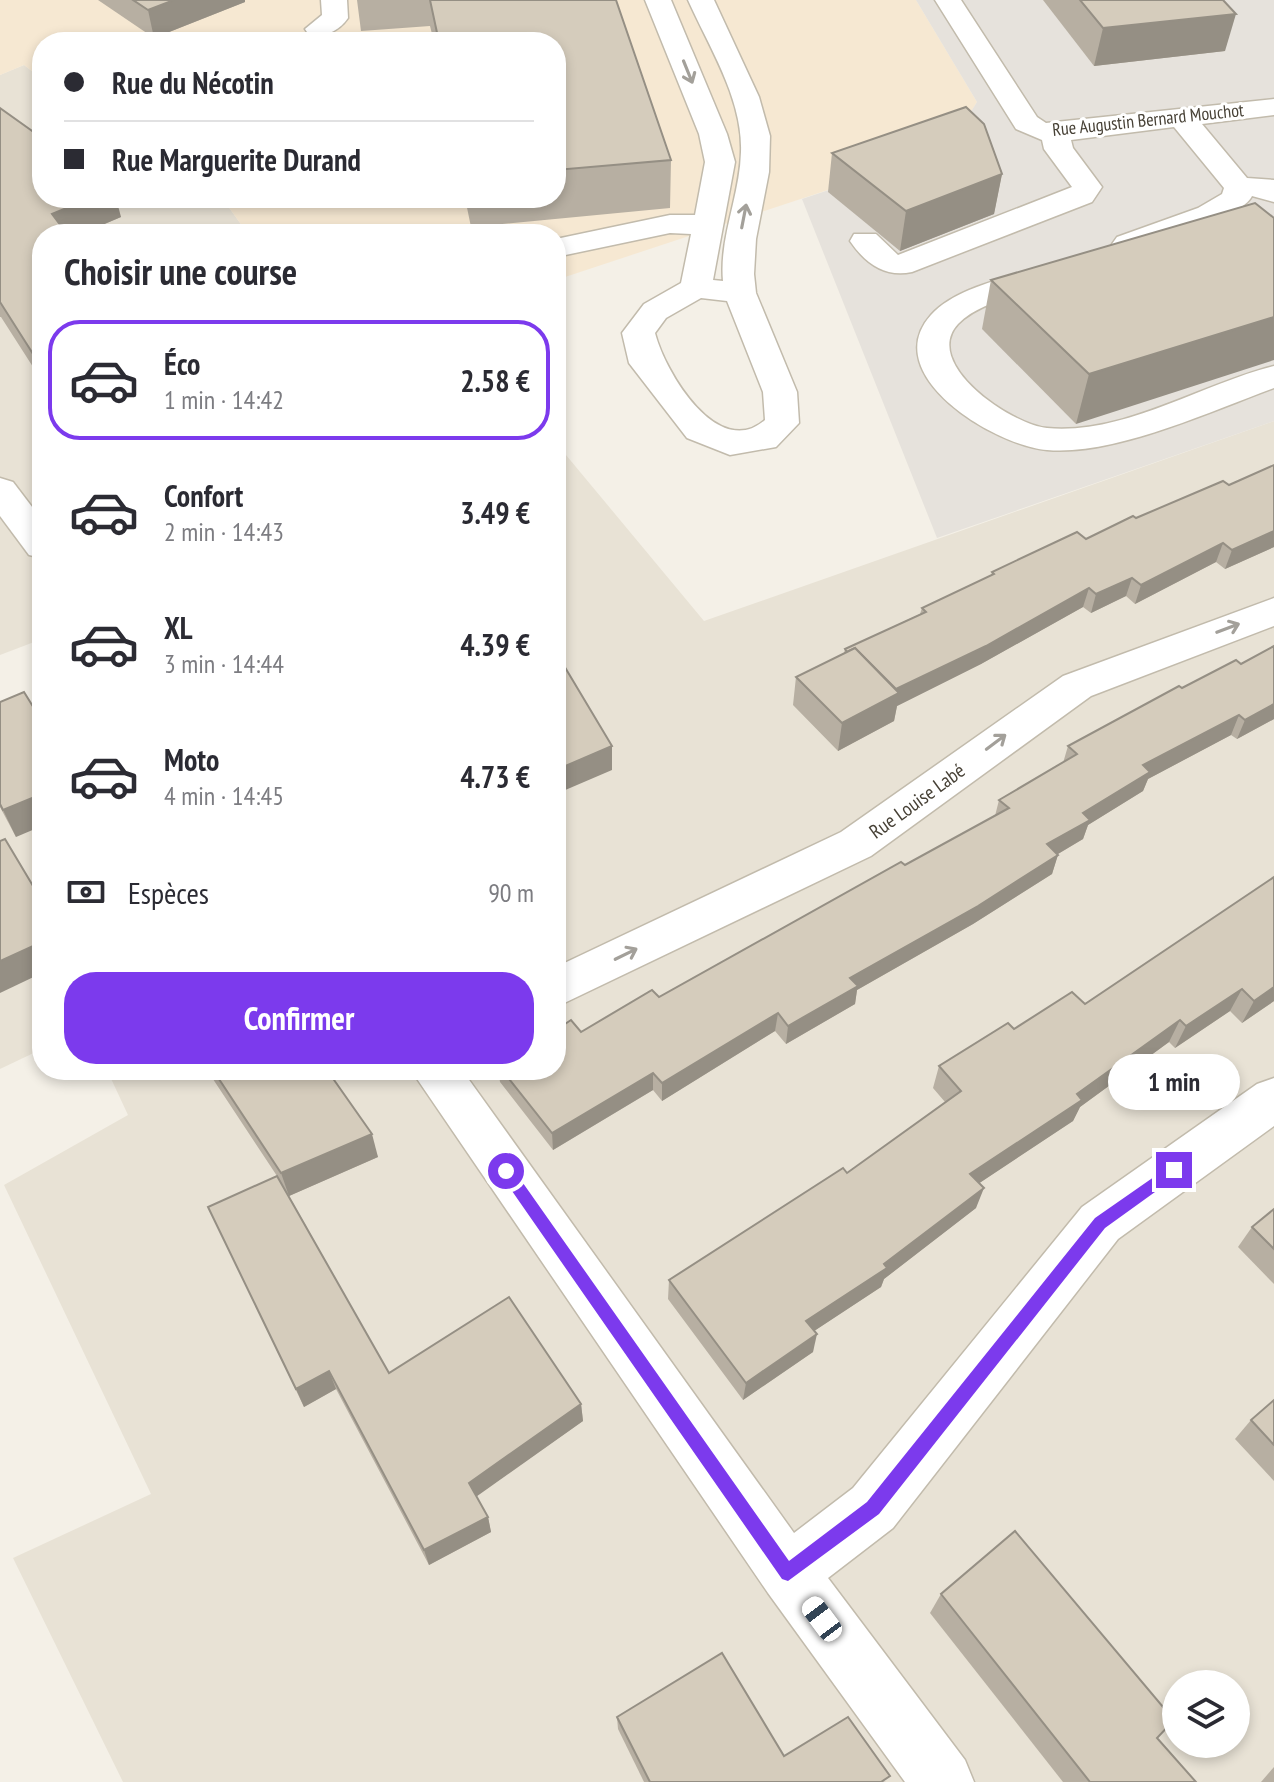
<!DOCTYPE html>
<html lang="fr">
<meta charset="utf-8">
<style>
:root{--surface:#fff;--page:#f7f7f7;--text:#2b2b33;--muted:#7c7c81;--line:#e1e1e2;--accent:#7c3aed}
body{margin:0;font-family:"PT Sans Narrow",sans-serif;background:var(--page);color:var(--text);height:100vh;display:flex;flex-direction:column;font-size:30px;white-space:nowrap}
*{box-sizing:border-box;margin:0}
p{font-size:26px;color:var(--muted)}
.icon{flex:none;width:44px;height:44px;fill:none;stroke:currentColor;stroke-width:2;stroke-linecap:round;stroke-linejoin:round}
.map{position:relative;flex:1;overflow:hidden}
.drawer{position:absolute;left:32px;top:224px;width:534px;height:856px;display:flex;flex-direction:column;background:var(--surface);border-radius:32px;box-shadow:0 4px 12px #0003}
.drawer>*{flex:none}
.hud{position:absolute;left:32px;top:32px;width:534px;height:176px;border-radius:32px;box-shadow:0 4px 12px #0003;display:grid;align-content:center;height:176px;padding:0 32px;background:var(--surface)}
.fabs{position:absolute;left:1162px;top:1670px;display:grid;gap:16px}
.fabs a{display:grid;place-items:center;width:88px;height:88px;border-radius:50%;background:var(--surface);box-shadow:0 4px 12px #0003;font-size:40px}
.end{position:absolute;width:36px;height:36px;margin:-18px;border:10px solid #7c3aed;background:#fff;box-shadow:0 0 0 4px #fff}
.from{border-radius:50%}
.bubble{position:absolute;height:56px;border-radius:28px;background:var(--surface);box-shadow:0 4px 12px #0003;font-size:26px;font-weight:700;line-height:56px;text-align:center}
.car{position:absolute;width:24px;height:48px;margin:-24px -12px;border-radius:10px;box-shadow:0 0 6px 2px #0007;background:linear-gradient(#fff 24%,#345 0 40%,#fff 0 76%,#345 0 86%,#fff 0)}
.hud b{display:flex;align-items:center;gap:28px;height:76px;font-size:30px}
.hud b+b{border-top:2px solid var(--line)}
.hud i{width:20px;height:20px;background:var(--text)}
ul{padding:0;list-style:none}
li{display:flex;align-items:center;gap:24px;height:120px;margin:0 16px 12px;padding:0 16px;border:4px solid transparent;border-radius:32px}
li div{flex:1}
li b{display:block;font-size:30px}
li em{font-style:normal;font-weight:700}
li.current{border-color:var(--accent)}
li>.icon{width:72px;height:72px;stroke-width:1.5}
h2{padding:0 32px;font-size:36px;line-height:96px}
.pay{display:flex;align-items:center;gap:20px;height:88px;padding:0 32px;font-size:30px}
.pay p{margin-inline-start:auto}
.button{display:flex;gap:16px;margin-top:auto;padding:16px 32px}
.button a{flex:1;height:92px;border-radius:32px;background:var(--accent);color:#fff;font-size:32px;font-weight:700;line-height:92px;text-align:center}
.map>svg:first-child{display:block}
</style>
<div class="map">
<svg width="1274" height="1782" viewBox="0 0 1274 1782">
<rect width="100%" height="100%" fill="#f4f0e7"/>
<g fill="#e8e2d5" fill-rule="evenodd">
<polygon points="24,65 42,79 42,198 222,198 248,234 42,234 42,639 0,655 0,75"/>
<path d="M1274 421V1782H123L13 1558 151 1494 4 1185 128 1115 107 1070H556V443L704 621ZM1176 1684H1236V1744H1176Z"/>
<polygon points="42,706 42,1049 0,1069 0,723"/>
</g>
<polygon fill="#f6e8d2" points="0,0 916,0 977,102 946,151 556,280 556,234 248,234 222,198 556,198 556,42 42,42 42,79 24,65 0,75"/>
<polygon fill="#e6e2dc" points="916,0 1274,0 1274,421 937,538 802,199 946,151 977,102"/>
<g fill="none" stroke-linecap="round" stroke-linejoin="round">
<g stroke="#c2bbac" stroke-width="3">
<g id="minor">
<path d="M321 0H347L348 18C339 31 324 38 309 35L305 29 322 15Z"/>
<path d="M645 0H671L727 134 735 162 713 280 723 281C719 237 740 196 741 152 743 99 709 47 688 0H714L759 97 770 136 769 172 756 239 754 274 756 293 797 392 799 423 776 447 730 455 687 438 629 363 622 333 644 304 681 283 691 234 670 233 556 257V239L670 215H695L705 162 699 134ZM701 298 727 301 763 392 765 420C718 461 665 372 655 333L666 318Z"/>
<path d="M935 0H961L1037 117 1046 123 1274 99V115L1202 124 1247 178 1274 180V202L1252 196C1242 218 1140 256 1117 251L1112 244 1117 237 1198 208 1222 194 1224 188 1174 127 1071 140 1073 148 1102 187 1092 202 912 272C885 278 865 263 850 241L854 234H876L898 255 1072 187 1044 149 1042 140 1016 129Z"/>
<path d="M1042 268 1053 271 1058 278 1053 285C1025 294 980 301 958 324 921 364 1012 425 1047 428 1125 435 1201 384 1274 366V388C1211 411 1114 456 1047 450 996 446 877 375 931 315 955 288 1008 277 1042 268Z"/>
<polygon points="0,478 13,482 42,520 42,558 29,555 0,516"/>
<polygon points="1274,598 1274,626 1091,696 871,856 556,1007 556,967 841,832 1063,676"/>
<polygon points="411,1070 462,1070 794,1533 853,1488 1082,1207 1257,1084 1274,1078 1274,1126 1118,1239 893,1528 828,1578 965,1760 974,1782 905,1782 768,1593"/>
</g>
</g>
<use href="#minor" fill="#fff" fill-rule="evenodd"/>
</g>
<g fill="#b7afa2">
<polygon points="98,0 245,0 245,2 154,38"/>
<polygon points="357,0 616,0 671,160 670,208 471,227 465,198 556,198 556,42 434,42 430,26 361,31"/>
<polygon points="1043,0 1223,0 1225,51 1094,66"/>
<polygon points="0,108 121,217 81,234 42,234 42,381 1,317 0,317"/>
<polygon points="832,153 1002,174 994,214 900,251 828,192"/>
<polygon points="1255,203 1076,424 982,329 991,280"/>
<polygon points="1274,465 1274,547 1225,569 1216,562 1135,604 1126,596 1091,613 1083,607 981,664 897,706 894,721 838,751 793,705 796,677 844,653 845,649 920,614 922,608 991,576 992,572 1086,539 1136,518 1229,485"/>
<polygon points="1182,688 1274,719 1237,739 1231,735 1148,779 1143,791 1088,825 1083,839 1058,854 1052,874 973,924 857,990 855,1004 786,1044 775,1031 662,1101 653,1090 553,1150 500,1082 498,1070 556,1070 581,1032 659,997 995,816 999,800 1063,763 1068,746"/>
<polygon points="0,702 16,837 0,807"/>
<polygon points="1274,877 1274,1001 1242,1023 1230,1011 1175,1048 1169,1042 1080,1107 1073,1121 979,1183 976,1208 884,1279 881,1287 814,1331 813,1352 743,1400 668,1299 669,1280 847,1173 945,1102 933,1088 939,1066 1014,1029 1085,1004"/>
<polygon points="207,1070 327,1070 378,1157 289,1196 389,1373 581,1404 583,1421 476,1496 488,1517 491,1532 429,1565 336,1389 304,1407 208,1207 277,1176"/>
<polygon points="1274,1209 1274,1284 1238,1247 1252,1227"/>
<polygon points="1274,1400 1274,1481 1235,1439 1251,1420"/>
<polygon points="941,1594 1157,1738 1196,1782 1063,1782 930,1613"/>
<polygon points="617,1717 784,1756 886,1782 644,1782 618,1729"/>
<polygon points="1274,1767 1274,1782 1261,1782"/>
</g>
<g fill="#958f84">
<polygon points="174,0 245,0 245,2 154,38 148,10"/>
<polygon points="1236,14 1225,51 1094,66 1103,28"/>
<polygon points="1002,174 994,214 900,251 906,211"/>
<polygon points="91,198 116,198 121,217 81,234 59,234 52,214"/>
<polygon points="1274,317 1274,360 1076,424 1089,374"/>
<polygon points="1274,531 1274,547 1225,569 1232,550"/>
<polygon points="1223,543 1216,562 1135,604 1141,585"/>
<polygon points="1132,578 1126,596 1091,613 1096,594"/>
<polygon points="1089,588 1083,607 981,664 897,706 894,721 838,751 842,723 888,693"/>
<polygon points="1274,704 1274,719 1237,739 1245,720"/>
<polygon points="1239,715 1231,735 1148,779 1143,791 1088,825 1083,839 1041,864 1047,844 1083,813 1143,765"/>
<polygon points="612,746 612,770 556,794 556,770"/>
<polygon points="42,794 42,826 16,837 3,810"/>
<polygon points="1058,855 1052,874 973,924 857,990 855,1004 786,1044 788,1026 850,978"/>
<polygon points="42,942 42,973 0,993 0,961"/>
<polygon points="1274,987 1274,1001 1242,1023 1254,1001"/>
<polygon points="1242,989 1230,1011 1175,1048 1186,1026"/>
<polygon points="778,1013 775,1031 662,1101 662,1083"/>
<polygon points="1180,1020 1169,1042 1080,1107 1073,1121 963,1194 970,1174 1077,1094"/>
<polygon points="653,1073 653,1090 553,1150 552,1133"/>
<polygon points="372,1134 378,1157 289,1196 281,1173"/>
<polygon points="984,1188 976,1208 884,1279 881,1287 802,1339 806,1321"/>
<polygon points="817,1334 813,1352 743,1400 746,1383"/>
<polygon points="329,1371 336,1389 304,1407 296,1389"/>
<polygon points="581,1404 583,1421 473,1499 469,1483"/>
<polygon points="488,1517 491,1532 429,1565 424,1550"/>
</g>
<g fill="#d5ccbc" stroke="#958f84" stroke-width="2">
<polygon points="133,0 174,0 148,10"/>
<polygon points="430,0 616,0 671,160 556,170 556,42 439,42"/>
<polygon points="1080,0 1223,0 1236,14 1103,28"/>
<polygon points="966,107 984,124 1002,174 906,211 832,153"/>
<polygon points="0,108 42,138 42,198 91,198 52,214 67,234 42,234 42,368 0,302"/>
<polygon points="1255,203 1274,218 1274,317 1089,374 991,280"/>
<polygon points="1274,465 1274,531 1232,550 1223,543 1141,585 1132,578 1096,594 1089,588 986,646 896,689 855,648 847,652 845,649 926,612 922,608 994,574 992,572 1077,532 1086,539 1133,516 1136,518 1223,481 1229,485"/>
<polygon points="1274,646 1274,704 1245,720 1239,715 1143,765 1150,772 1083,813 1090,820 1047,844 1058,855 978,906 850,978 858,986 788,1026 778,1013 662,1083 653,1073 552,1133 502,1070 556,1070 556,1030 571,1020 581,1032 652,990 659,997 901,862 905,865 1009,808 999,800 1077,754 1068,746 1179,686 1182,688 1236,660 1241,664"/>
<polygon points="855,648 899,693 842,723 796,677"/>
<polygon points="563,664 612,746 556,770 556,666"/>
<polygon points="24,692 37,713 42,711 42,794 3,810 0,804 0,702"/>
<polygon points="5,839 42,901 42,942 0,961 0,841"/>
<polygon points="1274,877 1274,987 1254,1001 1242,989 1186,1026 1180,1020 1077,1094 1082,1100 970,1174 984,1188 884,1264 887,1268 806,1321 817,1334 746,1383 669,1280 843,1168 847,1173 961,1091 939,1066 1008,1023 1014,1029 1072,992 1085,1004"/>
<polygon points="213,1070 327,1070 372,1134 281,1173"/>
<polygon points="277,1176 389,1373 509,1297 581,1404 469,1483 488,1517 424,1550 329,1371 296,1389 208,1207"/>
<polygon points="1274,1209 1274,1249 1252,1227"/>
<polygon points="1274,1400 1274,1445 1251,1420"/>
<polygon points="1015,1531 1174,1720 1157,1738 1196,1782 1090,1782 941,1594"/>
<polygon points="722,1653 784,1756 848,1717 890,1776 881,1782 650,1782 617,1717"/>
</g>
<defs><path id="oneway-shaft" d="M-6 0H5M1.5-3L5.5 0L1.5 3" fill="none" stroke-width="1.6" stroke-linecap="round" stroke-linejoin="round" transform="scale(2)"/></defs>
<g stroke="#a3a09a">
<use href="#oneway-shaft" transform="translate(688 72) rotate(68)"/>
<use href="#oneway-shaft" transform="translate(744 216) rotate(-79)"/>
<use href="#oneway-shaft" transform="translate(1228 628) rotate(-21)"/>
<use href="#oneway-shaft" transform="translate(996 742) rotate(-37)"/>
<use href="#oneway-shaft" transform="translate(626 954) rotate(-26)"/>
</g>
<polygon fill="#7c3aed" points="1174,1163 1180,1165 1180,1174 1105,1228 879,1514 788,1581 782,1579 498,1171 506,1164 511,1166 789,1561 867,1502 1095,1218"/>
<g text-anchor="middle" stroke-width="6" stroke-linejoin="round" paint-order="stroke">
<g font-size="18" fill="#474136" stroke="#fff">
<text transform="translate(1148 120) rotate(-6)" y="6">Rue Augustin Bernard Mouchot</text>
</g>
<g font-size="20" fill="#474136" stroke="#fff">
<text transform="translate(917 801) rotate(-36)" y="7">Rue Louise Labé</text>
</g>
</g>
</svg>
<div class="fabs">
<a><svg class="icon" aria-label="layers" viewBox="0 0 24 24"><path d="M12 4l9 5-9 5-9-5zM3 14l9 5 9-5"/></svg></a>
</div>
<i class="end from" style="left:506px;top:1171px"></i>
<i class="end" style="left:1174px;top:1170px"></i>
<div class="bubble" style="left:1108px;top:1054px;width:132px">1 min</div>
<i class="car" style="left:822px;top:1619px;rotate:323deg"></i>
<div class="hud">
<b><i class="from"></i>Rue du Nécotin</b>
<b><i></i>Rue Marguerite Durand</b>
</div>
<section class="drawer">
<h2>Choisir une course</h2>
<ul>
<li class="current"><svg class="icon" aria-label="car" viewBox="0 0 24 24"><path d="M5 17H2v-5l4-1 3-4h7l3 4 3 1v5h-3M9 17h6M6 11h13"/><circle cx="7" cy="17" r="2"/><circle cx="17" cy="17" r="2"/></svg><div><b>Éco</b><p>1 min · 14:42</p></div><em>2.58 €</em></li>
<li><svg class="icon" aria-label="car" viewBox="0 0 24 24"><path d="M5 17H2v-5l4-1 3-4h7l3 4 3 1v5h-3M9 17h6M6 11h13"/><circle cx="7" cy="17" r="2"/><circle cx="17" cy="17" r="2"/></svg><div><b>Confort</b><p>2 min · 14:43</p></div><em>3.49 €</em></li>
<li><svg class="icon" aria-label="car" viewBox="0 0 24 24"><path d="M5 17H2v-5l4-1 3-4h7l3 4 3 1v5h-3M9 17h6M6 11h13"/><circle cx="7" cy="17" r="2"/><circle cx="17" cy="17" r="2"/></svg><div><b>XL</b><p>3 min · 14:44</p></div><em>4.39 €</em></li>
<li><svg class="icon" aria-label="car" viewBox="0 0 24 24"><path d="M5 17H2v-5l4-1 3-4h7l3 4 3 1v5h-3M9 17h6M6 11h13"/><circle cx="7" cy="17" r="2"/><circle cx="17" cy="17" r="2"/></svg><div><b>Moto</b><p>4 min · 14:45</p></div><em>4.73 €</em></li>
</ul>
<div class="pay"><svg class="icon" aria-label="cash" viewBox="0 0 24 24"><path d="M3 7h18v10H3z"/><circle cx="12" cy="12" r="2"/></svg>Espèces<p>90 m</p></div>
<div class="button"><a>Confirmer</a></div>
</section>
</div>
